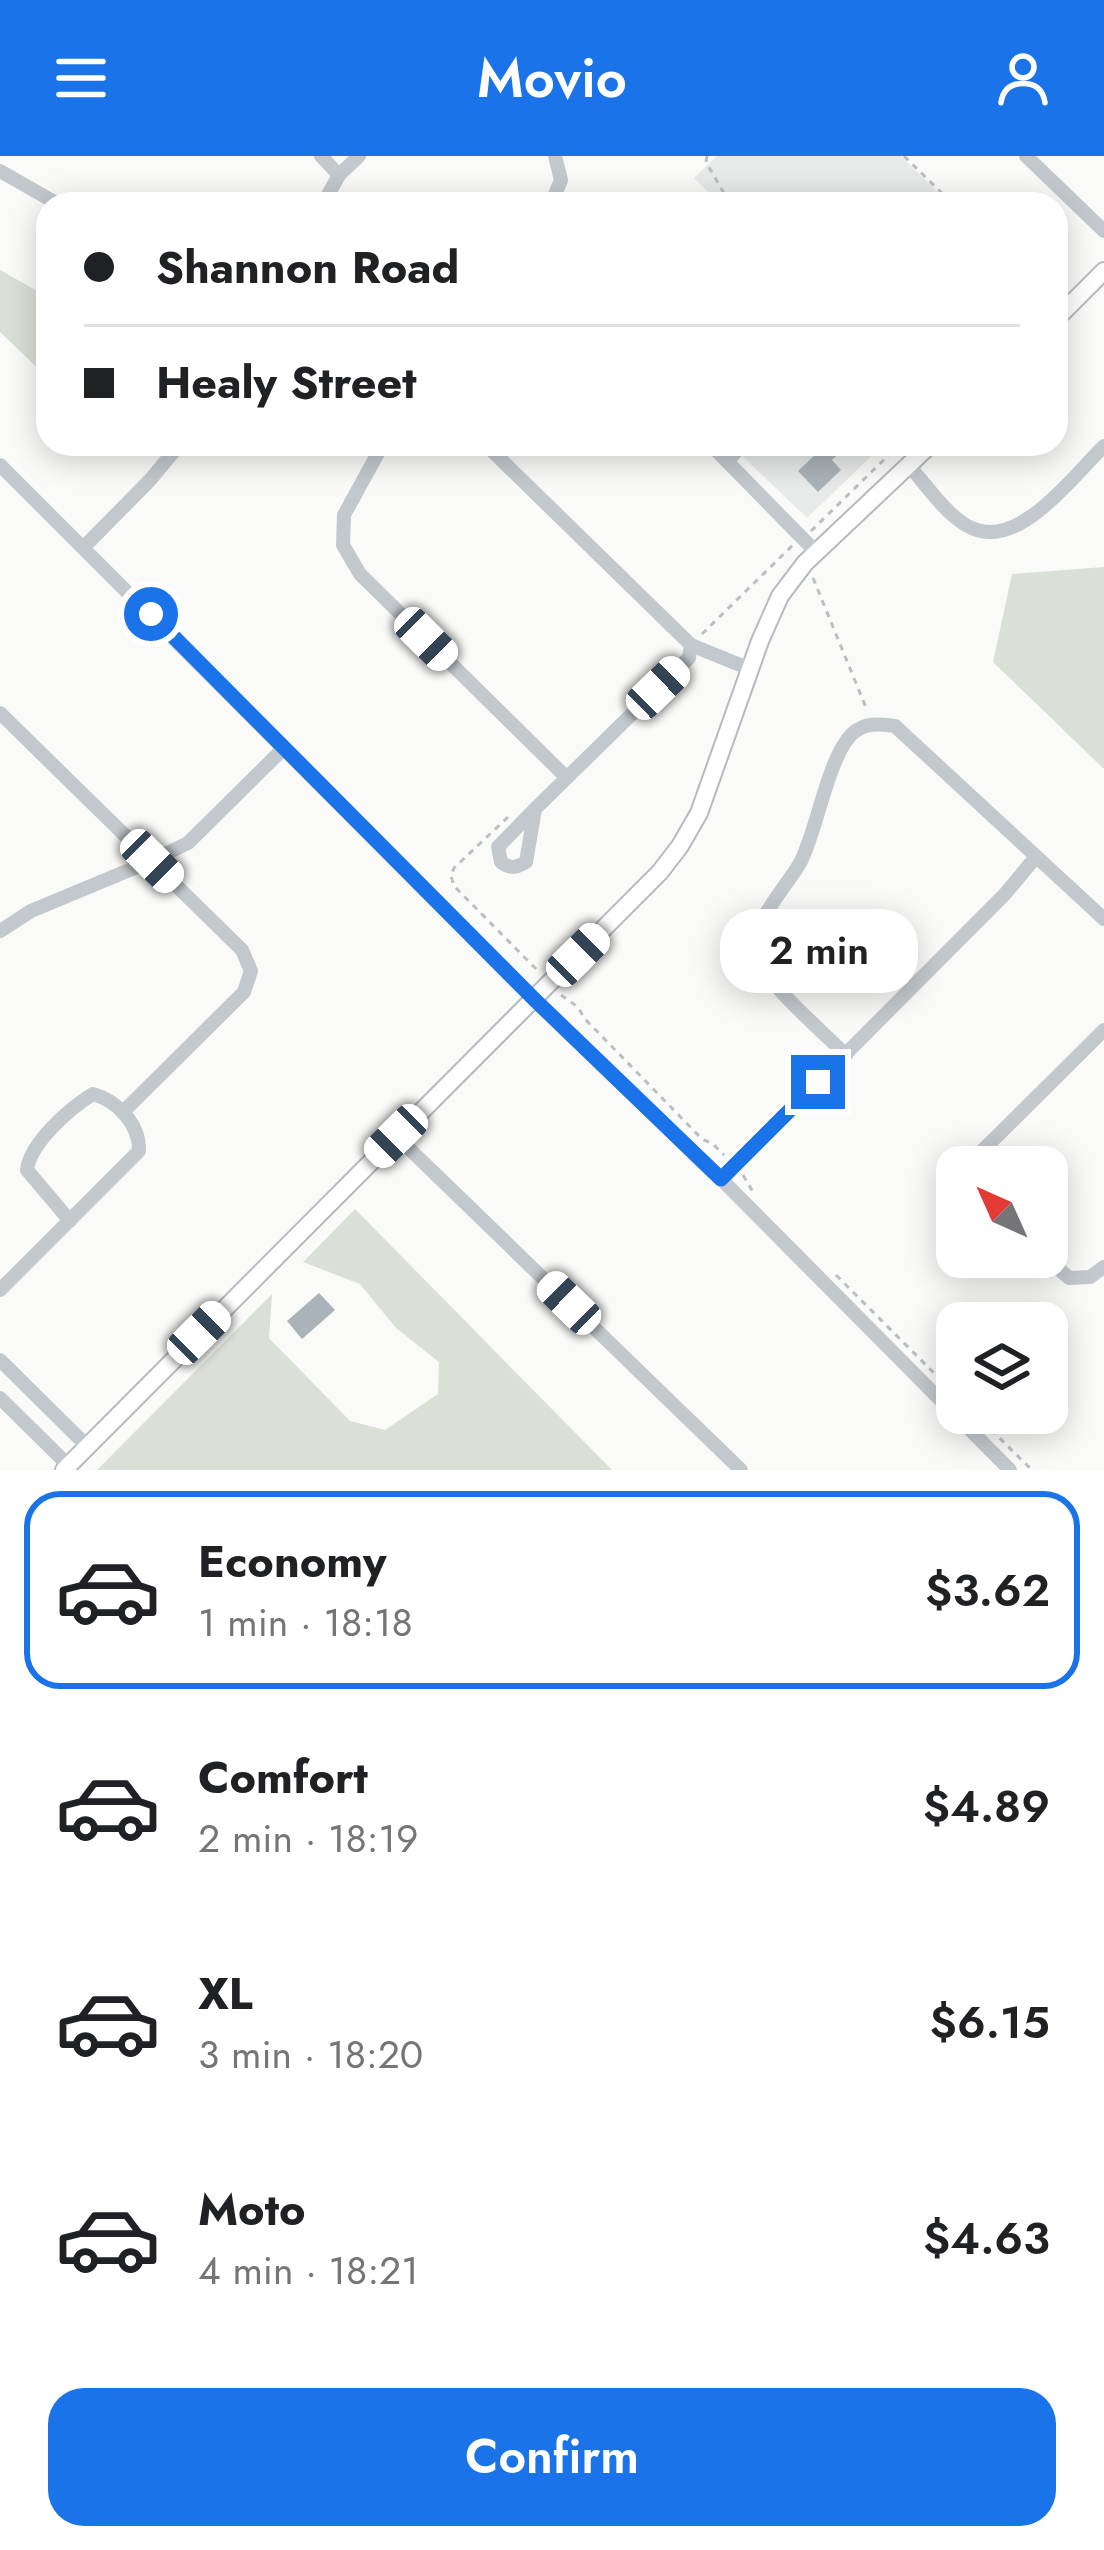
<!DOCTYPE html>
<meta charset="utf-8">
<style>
:root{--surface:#fff;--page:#f2f2f2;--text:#202124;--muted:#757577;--line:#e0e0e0;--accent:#1a73e8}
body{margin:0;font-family:Jost,sans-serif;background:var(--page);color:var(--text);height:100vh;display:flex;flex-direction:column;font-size:45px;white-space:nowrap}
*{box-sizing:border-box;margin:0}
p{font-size:39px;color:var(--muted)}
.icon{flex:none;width:66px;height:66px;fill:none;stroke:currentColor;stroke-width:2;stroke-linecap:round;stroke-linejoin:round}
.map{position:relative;height:1314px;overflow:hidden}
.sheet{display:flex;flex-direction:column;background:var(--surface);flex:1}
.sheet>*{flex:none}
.hud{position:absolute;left:36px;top:36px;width:1032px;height:264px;border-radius:36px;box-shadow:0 6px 30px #0003;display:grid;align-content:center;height:264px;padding:0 48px;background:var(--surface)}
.needle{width:78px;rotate:315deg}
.fabs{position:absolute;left:936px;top:990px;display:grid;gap:24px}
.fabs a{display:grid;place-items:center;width:132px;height:132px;border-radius:24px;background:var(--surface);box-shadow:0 6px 30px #0003;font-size:60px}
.end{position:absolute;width:54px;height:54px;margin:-27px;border:15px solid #1a73e8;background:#fff;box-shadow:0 0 0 6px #fff}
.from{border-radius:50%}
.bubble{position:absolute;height:84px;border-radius:36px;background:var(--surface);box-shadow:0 6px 30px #0003;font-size:39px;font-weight:600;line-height:84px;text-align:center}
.car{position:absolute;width:36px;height:72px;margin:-36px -18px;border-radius:15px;box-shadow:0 0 9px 3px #0007;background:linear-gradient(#fff 24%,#345 0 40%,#fff 0 76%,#345 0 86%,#fff 0)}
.hud b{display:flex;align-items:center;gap:42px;height:114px;font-size:45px}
.hud b+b{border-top:3px solid var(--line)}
.hud i{width:30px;height:30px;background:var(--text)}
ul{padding:21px 0 0;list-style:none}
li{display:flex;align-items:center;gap:36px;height:198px;margin:0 24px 18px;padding:0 24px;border:6px solid transparent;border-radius:36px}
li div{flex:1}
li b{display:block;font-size:45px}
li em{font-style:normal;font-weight:600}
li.active{border-color:var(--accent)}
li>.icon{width:108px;height:108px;stroke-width:1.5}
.cta{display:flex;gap:24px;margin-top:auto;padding:24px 48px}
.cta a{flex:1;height:138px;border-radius:36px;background:var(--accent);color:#fff;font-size:48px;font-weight:600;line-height:138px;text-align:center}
header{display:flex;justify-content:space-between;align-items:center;height:156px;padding:0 48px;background:var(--accent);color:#fff;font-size:54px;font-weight:600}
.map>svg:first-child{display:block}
</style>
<header><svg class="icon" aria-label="menu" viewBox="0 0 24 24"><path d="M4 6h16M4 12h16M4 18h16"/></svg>Movio<svg class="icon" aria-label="person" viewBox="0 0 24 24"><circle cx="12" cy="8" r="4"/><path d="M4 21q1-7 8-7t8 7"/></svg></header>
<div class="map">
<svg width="1104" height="1314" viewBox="0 0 1104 1314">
<rect width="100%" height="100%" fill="#fafaf8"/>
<g fill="#e8e9e9">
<polygon points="717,0 901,0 950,48 721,48 694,22"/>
<polygon points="730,288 884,288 807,362"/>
</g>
<g fill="#dadfd7">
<polygon points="0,114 48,141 48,222 0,176"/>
<polygon points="1104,411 1104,613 993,506 1012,418"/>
<polygon points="355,1053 612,1314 97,1314 272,1138 269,1182 350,1265 385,1274 438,1238 439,1206 396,1172 360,1128 303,1106"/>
</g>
<g fill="#aab3b9">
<polygon points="810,288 849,288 832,304 841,314 818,336 798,315 818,296"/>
<polygon points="319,1137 335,1154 302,1183 287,1165"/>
</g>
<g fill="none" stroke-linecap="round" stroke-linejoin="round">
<g stroke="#b5babe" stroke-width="20">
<g id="major">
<polyline points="1056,163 1104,115"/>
<polyline points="64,1314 660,716 680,690 699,657 760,485 780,440 805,407 931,288"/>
</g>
</g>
<g stroke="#bbbfc2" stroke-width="3" stroke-dasharray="6 6" stroke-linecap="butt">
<polyline points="707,0 706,6 730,48"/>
<polyline points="904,0 953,48"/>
<polyline points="811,375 900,288"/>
<polyline points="813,422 867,554"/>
<polyline points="702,478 794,388"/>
<polyline points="508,661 454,712 451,720 454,730 538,815"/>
<polyline points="561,839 578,851 584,862 702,983 713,988 724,999"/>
<polyline points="743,1019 753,1036"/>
<polyline points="836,1119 957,1240"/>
<polyline points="974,1257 1032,1314"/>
</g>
<g stroke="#c3c8cc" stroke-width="14">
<polyline points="321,0 339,19"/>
<polyline points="1026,0 1104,75"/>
<polyline points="0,15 58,48"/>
<polyline points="323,48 339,19 359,0"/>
<polyline points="551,48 561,24 555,0"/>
<polyline points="383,288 344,359 343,389 360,418 566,621"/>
<polyline points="485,288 691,489 750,513"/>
<polyline points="710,288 816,396"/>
<polyline points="727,305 744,288"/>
<polyline points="0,309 534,843 721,1023 1010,1314"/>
<path d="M909 310C928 330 950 366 977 374 1023 389 1075 318 1104 290"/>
<polyline points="84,391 150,324 180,288"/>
<polyline points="0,557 242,794 251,815 244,836 123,956"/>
<path d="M535 653 498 691 501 706C511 713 516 712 526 706L535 653 689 502 691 489"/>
<polyline points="0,775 31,755 151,705 188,687 284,592"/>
<path d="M846 899C826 879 757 819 754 796 750 769 787 730 800 707 817 675 828 601 852 578 865 566 879 568 895 570L1104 763"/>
<polyline points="396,980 741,1314"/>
<polyline points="974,1011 983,994 1104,874"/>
<polyline points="721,1023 1005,738 1035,702"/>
<polyline points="1045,1101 1069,1122 1090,1121 1104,1111"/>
<path d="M0 1134 139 995C140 969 118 945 93 938 70 952 30 987 27 1014L70 1065"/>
<polyline points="0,1204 87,1290"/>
<polyline points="0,1242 68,1309"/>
</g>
<use href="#major" stroke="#fff" stroke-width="16"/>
</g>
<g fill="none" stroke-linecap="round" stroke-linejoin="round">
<polyline stroke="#1a73e8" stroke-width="15" points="151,458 534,843 721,1023 818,926"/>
</g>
</svg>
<div class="fabs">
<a><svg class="needle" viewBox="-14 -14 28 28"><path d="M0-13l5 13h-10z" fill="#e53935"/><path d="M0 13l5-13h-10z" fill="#757577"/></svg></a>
<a><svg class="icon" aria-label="layers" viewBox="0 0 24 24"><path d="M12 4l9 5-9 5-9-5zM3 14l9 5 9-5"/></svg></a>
</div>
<i class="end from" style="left:151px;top:458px"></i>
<i class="end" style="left:818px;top:926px"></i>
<div class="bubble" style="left:720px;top:753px;width:198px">2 min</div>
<i class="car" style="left:426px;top:483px;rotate:135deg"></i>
<i class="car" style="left:658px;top:532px;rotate:46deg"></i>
<i class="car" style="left:152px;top:705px;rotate:135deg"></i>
<i class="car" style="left:578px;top:799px;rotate:45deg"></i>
<i class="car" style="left:396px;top:980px;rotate:225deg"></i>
<i class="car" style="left:569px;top:1147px;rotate:314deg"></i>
<i class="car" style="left:199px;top:1177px;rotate:45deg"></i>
<div class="hud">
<b><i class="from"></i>Shannon Road</b>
<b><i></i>Healy Street</b>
</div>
</div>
<section class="sheet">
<ul>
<li class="active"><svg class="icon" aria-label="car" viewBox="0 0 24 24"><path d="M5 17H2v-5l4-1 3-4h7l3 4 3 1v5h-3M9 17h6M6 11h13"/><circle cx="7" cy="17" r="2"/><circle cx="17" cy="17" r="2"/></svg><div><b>Economy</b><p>1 min · 18:18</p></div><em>$3.62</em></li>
<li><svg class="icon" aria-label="car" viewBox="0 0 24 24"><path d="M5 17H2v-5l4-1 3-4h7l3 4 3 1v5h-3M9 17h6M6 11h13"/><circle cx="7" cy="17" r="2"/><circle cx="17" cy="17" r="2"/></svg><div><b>Comfort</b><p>2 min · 18:19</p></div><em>$4.89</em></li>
<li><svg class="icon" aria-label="car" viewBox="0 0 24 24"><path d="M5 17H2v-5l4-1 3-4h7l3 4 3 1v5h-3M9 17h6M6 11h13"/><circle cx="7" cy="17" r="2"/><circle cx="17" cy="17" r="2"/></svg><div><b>XL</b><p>3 min · 18:20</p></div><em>$6.15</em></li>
<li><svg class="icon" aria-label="car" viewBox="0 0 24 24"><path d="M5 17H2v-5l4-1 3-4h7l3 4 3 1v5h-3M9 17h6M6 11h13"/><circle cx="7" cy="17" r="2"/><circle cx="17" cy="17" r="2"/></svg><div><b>Moto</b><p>4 min · 18:21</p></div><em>$4.63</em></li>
</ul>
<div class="cta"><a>Confirm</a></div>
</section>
